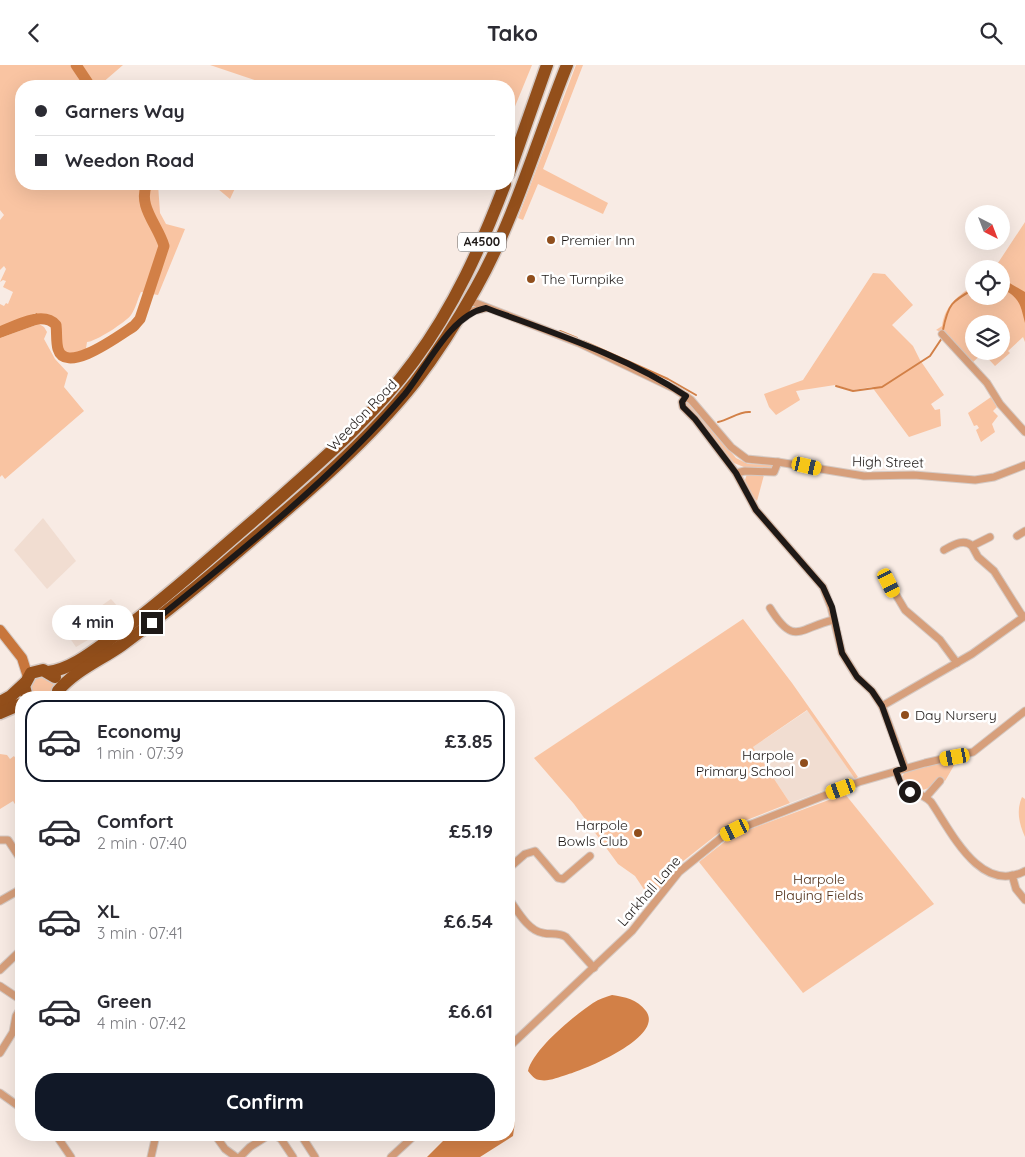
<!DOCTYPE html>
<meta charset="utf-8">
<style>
:root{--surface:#fff;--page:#f2f2f3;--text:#2b2b33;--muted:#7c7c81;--line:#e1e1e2;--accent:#111827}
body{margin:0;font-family:Quicksand,sans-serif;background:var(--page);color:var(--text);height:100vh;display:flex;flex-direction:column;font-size:19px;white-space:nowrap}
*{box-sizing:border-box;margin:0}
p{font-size:16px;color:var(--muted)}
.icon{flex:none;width:28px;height:28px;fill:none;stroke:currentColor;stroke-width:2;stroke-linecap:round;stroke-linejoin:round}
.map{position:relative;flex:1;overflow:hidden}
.drawer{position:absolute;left:15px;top:626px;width:500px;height:450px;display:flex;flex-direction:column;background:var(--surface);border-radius:20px;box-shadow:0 5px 20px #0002}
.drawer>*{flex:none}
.guide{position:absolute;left:15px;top:15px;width:500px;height:110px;border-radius:20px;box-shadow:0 5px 20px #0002;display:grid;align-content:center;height:110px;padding:0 20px;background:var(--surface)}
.needle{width:32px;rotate:138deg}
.controls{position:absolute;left:965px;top:140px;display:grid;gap:10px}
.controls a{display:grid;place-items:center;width:45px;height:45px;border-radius:50%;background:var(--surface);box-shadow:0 5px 20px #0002;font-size:25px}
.end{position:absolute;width:22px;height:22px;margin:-11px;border:6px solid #1e1917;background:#fff;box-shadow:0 0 0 2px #fff}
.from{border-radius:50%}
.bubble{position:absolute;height:35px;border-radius:18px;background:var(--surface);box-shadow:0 5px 20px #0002;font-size:16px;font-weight:800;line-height:35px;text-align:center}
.car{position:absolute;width:15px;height:30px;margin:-15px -8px;border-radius:6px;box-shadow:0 0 4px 1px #0007;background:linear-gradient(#f5c518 24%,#345 0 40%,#f5c518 0 76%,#345 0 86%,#f5c518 0)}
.guide b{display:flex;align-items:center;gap:18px;height:48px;font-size:19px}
.guide b+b{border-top:1px solid var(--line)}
.guide i{width:12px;height:12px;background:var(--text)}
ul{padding:9px 0 0;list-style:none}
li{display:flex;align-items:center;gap:15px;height:82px;margin:0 10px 8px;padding:0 10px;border:2px solid transparent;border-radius:20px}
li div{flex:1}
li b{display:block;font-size:19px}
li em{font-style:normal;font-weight:800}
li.on{border-color:var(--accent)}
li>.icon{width:45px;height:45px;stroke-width:1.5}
.button{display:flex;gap:10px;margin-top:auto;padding:10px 20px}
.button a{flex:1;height:58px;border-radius:20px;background:var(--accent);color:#fff;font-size:20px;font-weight:800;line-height:58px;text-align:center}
header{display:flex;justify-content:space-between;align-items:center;height:65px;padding:0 20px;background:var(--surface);font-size:22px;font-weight:800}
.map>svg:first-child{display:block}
</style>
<header><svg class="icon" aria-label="back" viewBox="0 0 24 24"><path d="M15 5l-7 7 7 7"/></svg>Tako<svg class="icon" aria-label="search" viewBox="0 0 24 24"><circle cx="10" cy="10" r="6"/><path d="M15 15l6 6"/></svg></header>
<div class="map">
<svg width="1025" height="1092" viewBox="0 0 1025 1092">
<rect width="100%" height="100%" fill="#f8ebe4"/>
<g fill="#f1ddd1">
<polygon points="43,453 76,496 47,524 14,485"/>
<polygon points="111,534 127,552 76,582 65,566"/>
<polygon points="808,645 855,714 790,738 753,682"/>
</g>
<g fill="#f9c4a2" fill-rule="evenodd">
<path d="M0 0H70L82 19 83 12 76 0H123L101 19 103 21H21V119H158L160 148 166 159 185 164 158 230 141 227C137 235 136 243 131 250 126 257 95 277 87 277L85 290C47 304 65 271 53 256L37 254 36 248 0 263V239L4 241 6 238 8 239 13 227 3 222 6 216 3 215 0 217 6 204 4 201 0 205V155L4 150 0 145Z"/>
<polygon points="210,0 532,0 509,56 509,21 272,21"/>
<polygon points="576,0 583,0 543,104 608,138 603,149 538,119 523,155 518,153"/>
<polygon points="212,119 237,119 230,134"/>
<path d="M1025 157V277L1023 272 1008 286 1010 288 995 301 983 288 972 298 946 269 936 265 942 261C945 240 958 231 974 220V231H1001V204H994ZM974 259H1001V286H974Z"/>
<polygon points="873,208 885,209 913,240 892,260 913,281 920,295 944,330 931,339 935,345 940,344 941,361 909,372 872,322 853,325 835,320 796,326 800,335 776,350 769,342 764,329 803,315"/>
<polygon points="39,259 44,262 47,267 44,274 55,294 68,308 64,322 84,346 5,414 2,410 0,412 0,273"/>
<polygon points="991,332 997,342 993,346 998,351 992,359 995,367 981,377 976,365 979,363 977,360 974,361 968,348"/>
<polygon points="685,337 688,337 736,393 748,399 774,400 775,404 744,402 734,398 685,340"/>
<polygon points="747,409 764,410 757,436 751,430 745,415"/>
<polygon points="743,554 792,618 858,712 855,714 807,645 753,682 790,738 724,764 682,797 651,835 635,811 618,799 574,739 534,693"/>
<circle cx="42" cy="623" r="12"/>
<polygon points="21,681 21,749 13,736 0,744 0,689 7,690 10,694 14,691 16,694 19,692 17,688 21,686 19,682"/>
<path d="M967 691 956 697 945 716 939 713C929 727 920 727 905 721L902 713 904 708 910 705Z"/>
<polygon points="845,729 934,839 803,928 699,797 728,774 753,763"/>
<path d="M1022 732 1025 734V772C1019 759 1016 745 1022 732Z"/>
</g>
<g fill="#d28047">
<path d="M1001 213 1025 227V258C1021 242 1020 231 1001 224Z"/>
<polygon points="37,248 39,259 0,273 0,263"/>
<path d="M612 930C625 932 637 934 646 946 665 972 584 1005 566 1010 559 1012 548 1017 540 1015 535 1015 531 1010 528 1006 533 984 575 950 593 938 599 934 606 932 612 930Z"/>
<polygon points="509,1047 515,1057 513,1071 480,1092 427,1092 449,1070 509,1070"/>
</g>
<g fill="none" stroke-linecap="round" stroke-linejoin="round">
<g stroke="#d28047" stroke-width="2">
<path d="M943 265C948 239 952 236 974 224"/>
<polyline points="560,266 577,273"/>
<polyline points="583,276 668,314 696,330"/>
<polyline points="836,321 853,326 882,322 930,291 942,273"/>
<path d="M718 357C729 355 739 346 750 347"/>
</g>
<g stroke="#d28047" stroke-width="11">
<polyline points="76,0 90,21"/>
<path d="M0 267C15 261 43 245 56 260 57 268 56 277 58 284 66 311 121 269 134 261L140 254 164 181C158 160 137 141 147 119"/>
</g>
<g stroke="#d5c9c3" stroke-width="9">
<g id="street">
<polyline points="468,235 579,278 675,324 691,335 731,382 747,394 778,397 864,411 914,410 975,415 994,412 1025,400"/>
<polyline points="462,254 473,246 486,243"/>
<polyline points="942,269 987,318 1000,339 1025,367"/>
<polyline points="686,331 682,337 683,342 695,354 736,408 756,445 823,522 831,542 842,588 857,612 872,626 882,641 905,703"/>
<polyline points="736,408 745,406 774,407 778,397"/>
<polyline points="1017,471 1025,466"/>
<polyline points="972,481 978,492 994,506 1023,552"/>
<path d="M944 485C953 480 964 473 972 481L990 472"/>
<polyline points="889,518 905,545 940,575 957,598"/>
<path d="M770 543C794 582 799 563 833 555"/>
<polyline points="882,641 972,589 1025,551"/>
<path d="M896 706C906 736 913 720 931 737 951 766 980 830 1025 806"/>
<polyline points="926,732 940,716"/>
<polyline points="0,775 8,775 21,795"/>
<polyline points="509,803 525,789 535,786 558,813 563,814 590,791"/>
<polyline points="1012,810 1016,824 1025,835"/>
<path d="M509 834C517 845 528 866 543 868 551 870 558 867 566 872L594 903"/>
<polyline points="0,836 21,824"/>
<polyline points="0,905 21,885"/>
<polyline points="0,921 21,935"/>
<polyline points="509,982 632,866 679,807 726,769 859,717 925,698 973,687 1025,646"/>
<polyline points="0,988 13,967 16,951 21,943"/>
<polyline points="0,1028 21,1043"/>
<polyline points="56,1070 71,1092"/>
<polyline points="215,1070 225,1084 236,1092"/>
<polyline points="275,1070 281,1074 293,1092"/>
<polyline points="301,1070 315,1092"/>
<polyline points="151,1092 156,1070"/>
<polyline points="240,1092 250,1082 269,1070"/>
<polyline points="391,1092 415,1070"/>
</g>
</g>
<g stroke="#d5c9c3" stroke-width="12">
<polyline id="secondary" points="0,565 22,593 28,612"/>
</g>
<g stroke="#d5c9c3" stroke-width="15">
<g id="highway">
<polyline points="509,108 547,0"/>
<path d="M48 607C74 604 99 581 120 567 169 531 213 490 259 451 313 403 371 355 414 296 454 242 481 182 505 119"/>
<path d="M58 626C74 606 101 595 122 580 158 554 192 526 226 497 291 441 361 385 415 317 438 287 458 255 476 223 514 156 538 72 567 0"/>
<polyline points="27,632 24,621 31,608 43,605 55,612"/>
<polyline points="0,637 11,631 25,618"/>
<polyline points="0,648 21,639"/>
</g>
</g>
<use href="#street" stroke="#d79f7b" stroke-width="7"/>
<use href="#secondary" stroke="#c8763c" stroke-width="10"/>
<use href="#highway" stroke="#934f1b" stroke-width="12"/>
</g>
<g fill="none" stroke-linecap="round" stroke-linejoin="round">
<path stroke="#1e1917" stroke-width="6" d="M152 558C239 488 332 414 405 329 427 302 450 250 486 243 553 268 626 291 686 331L682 337 683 342 695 354 736 408 756 445 823 522 832 542 842 588 857 612 872 626 882 641 904 703 896 706 902 722 910 727"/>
</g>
<g fill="#904e1c" stroke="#fff" stroke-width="2">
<circle cx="551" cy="175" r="5"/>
<circle cx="531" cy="214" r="5"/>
<circle cx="905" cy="650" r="5"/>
<circle cx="804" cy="698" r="5"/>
<circle cx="638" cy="768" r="5"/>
</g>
<g text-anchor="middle" stroke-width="5" stroke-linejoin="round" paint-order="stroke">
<rect fill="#fff" stroke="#625e5d" stroke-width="1" x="458" y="167.5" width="48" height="19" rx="4"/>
<g font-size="12" font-weight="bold" fill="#1e1917">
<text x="482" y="181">A4500</text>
</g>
<g font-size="14" fill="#1e1917" stroke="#fff" text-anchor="start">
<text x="561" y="180">Premier Inn</text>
<text x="541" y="219">The Turnpike</text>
<text x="915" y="655">Day Nursery</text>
<text x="794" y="695" text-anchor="end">Harpole<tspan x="794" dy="16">Primary School</tspan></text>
<text x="628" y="765" text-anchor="end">Harpole<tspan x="628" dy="16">Bowls Club</tspan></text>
</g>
<g font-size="14" fill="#1e1917" stroke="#fff">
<text transform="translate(362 350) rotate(-46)" y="5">Weedon Road</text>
<text transform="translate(888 397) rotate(1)" y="5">High Street</text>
<text transform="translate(649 826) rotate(-49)" y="5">Larkhall Lane</text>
</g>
<g font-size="14" fill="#4f2d15" stroke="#fff">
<text x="819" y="819">Harpole<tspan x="819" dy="16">Playing Fields</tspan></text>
</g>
</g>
</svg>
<div class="controls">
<a><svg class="needle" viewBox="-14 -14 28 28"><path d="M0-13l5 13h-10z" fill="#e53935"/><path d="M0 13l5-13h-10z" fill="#7c7c81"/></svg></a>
<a><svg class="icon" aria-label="locate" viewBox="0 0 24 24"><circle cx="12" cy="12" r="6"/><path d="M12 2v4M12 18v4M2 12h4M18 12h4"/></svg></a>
<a><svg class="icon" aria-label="layers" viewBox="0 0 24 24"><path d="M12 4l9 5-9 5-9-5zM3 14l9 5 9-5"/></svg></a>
</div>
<i class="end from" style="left:910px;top:727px"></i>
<i class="end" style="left:152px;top:558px"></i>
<div class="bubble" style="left:52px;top:540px;width:82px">4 min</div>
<i class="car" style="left:807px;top:401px;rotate:103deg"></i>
<i class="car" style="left:889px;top:518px;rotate:153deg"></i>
<i class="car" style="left:955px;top:692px;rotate:260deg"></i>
<i class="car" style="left:841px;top:724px;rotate:250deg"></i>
<i class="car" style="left:735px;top:765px;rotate:244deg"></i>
<div class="guide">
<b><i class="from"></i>Garners Way</b>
<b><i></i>Weedon Road</b>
</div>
<section class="drawer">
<ul>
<li class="on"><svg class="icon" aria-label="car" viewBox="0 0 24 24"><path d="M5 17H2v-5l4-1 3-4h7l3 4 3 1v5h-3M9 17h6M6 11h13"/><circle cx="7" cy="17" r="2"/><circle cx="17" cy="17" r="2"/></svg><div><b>Economy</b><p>1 min · 07:39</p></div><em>£3.85</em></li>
<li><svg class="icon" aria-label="car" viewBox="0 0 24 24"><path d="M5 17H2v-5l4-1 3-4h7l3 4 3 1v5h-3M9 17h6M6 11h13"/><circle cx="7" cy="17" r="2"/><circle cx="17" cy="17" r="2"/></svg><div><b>Comfort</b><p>2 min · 07:40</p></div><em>£5.19</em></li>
<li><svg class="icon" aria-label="car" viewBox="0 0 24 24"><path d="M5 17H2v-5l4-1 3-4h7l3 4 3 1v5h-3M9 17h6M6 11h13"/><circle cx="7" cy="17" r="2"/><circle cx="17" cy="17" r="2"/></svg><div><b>XL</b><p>3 min · 07:41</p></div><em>£6.54</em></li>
<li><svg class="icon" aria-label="car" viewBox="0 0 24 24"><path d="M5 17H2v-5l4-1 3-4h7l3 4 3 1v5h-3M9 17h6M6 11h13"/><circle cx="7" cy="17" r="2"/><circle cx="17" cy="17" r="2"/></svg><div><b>Green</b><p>4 min · 07:42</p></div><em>£6.61</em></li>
</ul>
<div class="button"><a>Confirm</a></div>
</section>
</div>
